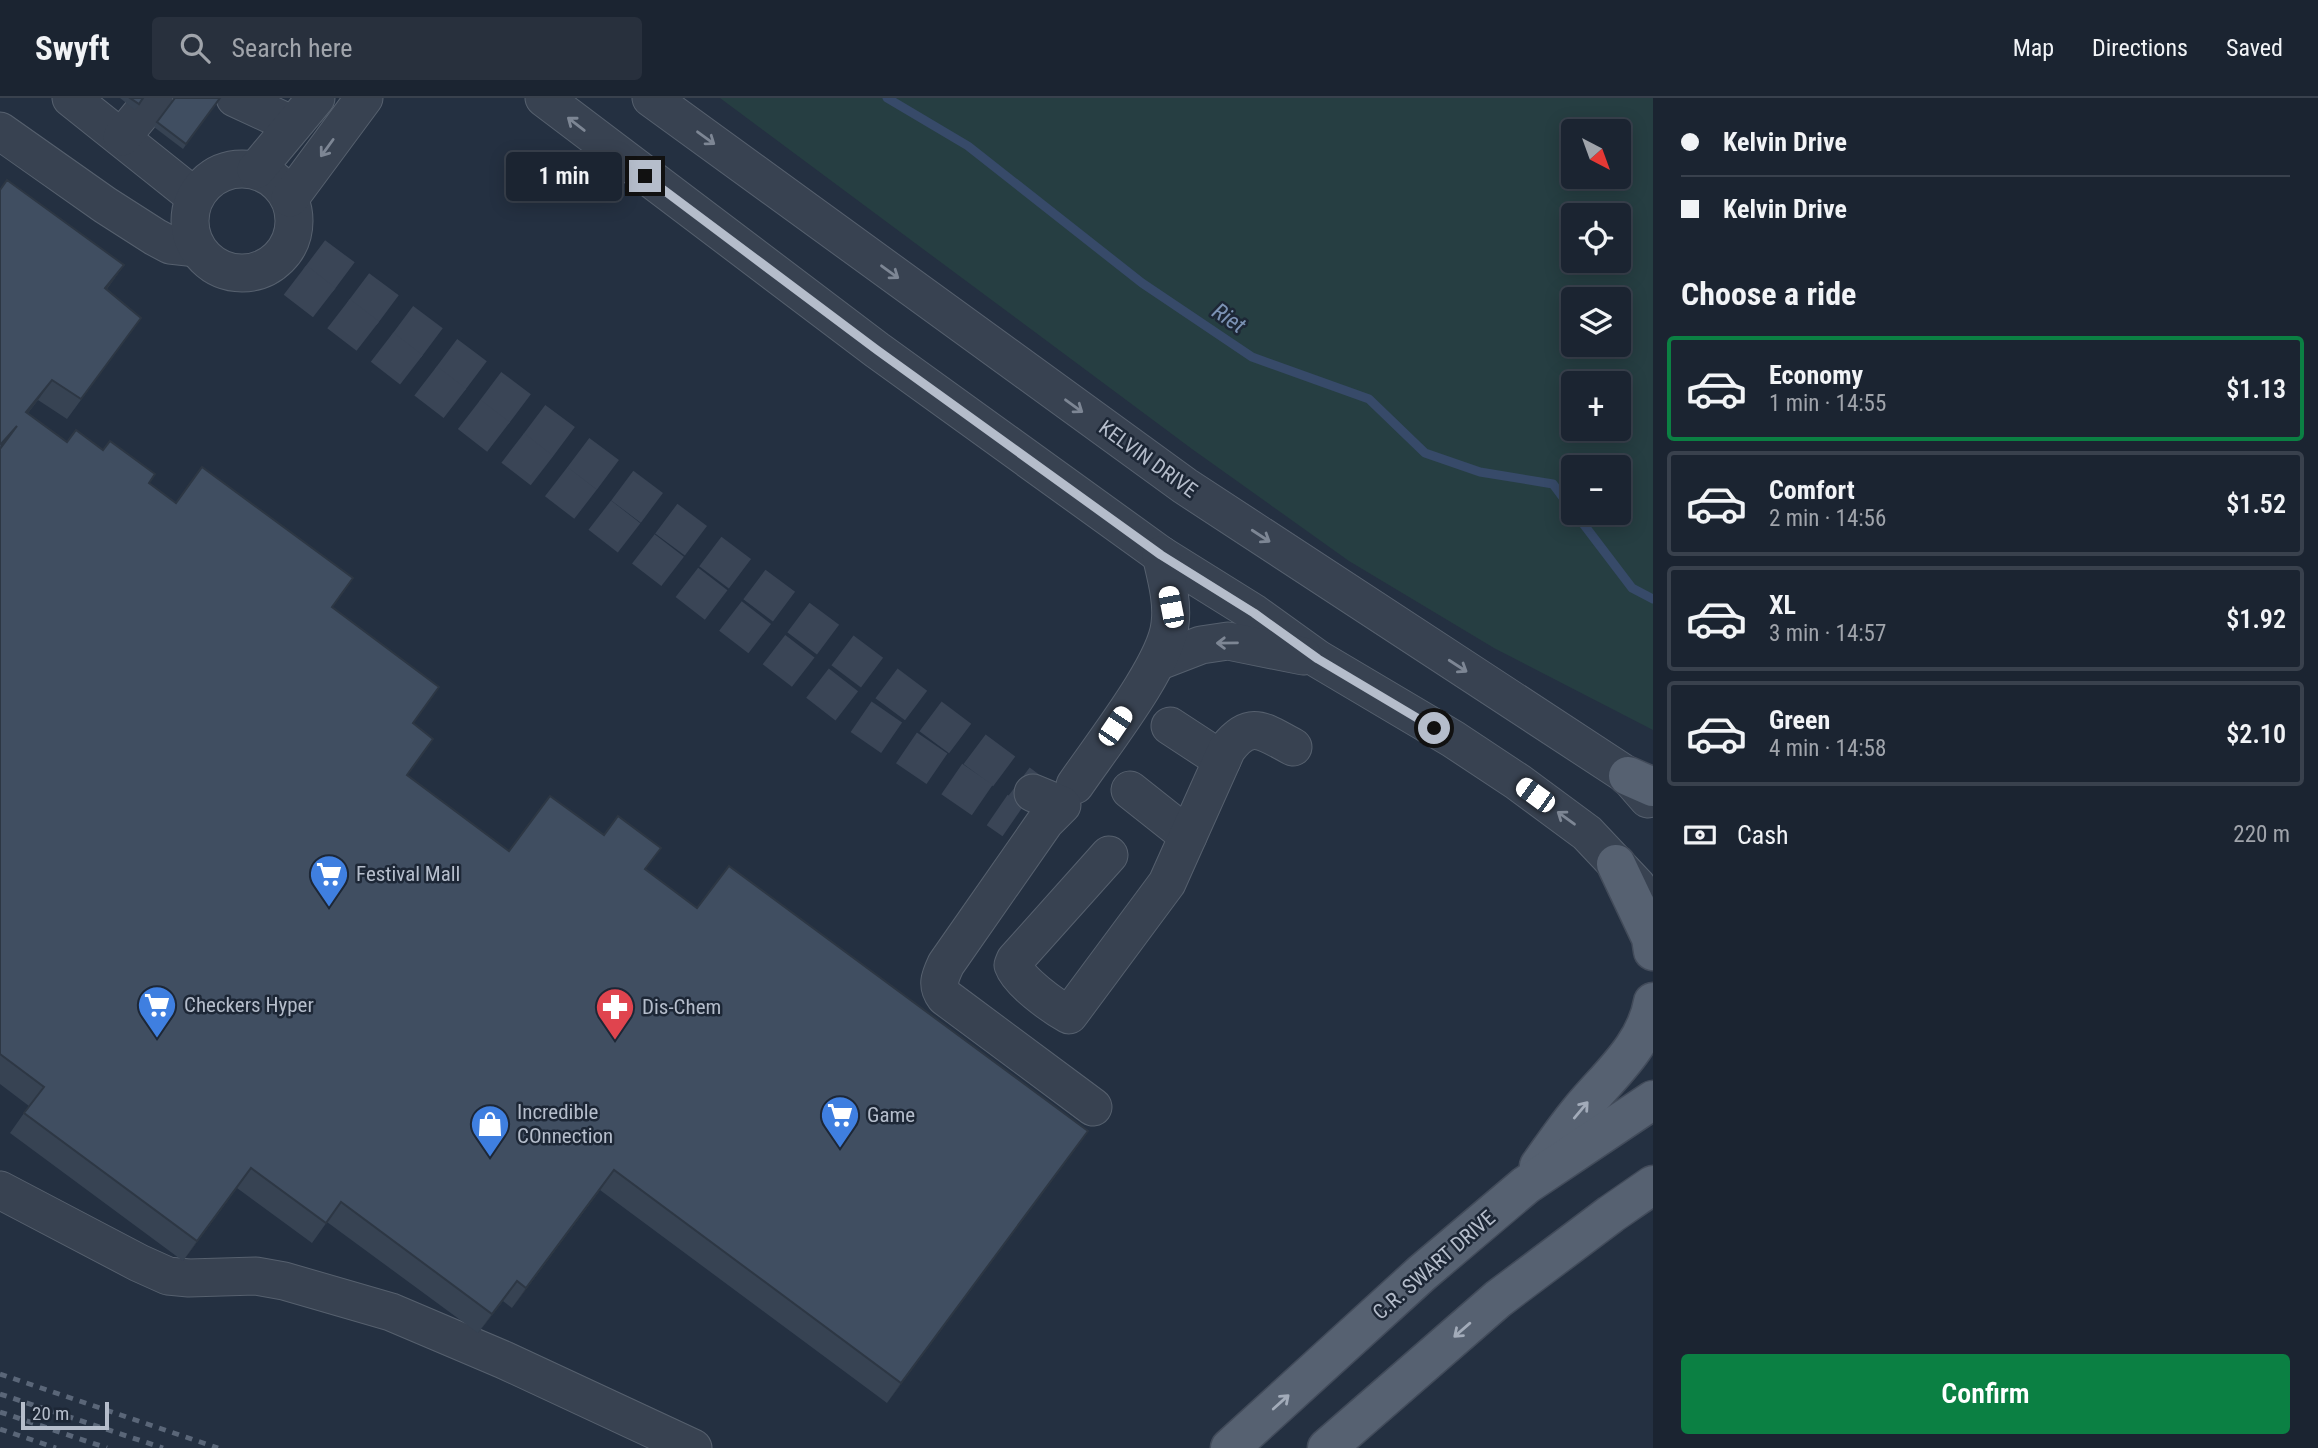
<!DOCTYPE html>
<meta charset="utf-8">
<style>
:root{--surface:#1b2431;--page:#28303d;--text:#f1f3f6;--muted:#a0a4ab;--line:#39414d;--accent:#0b8043}
body{margin:0;font-family:"Roboto Condensed",sans-serif;background:var(--page);color:var(--text);height:100vh;display:flex;flex-direction:column;font-size:26px;white-space:nowrap}
*{box-sizing:border-box;margin:0}
p{font-size:23px;color:var(--muted)}
.icon{flex:none;width:38px;height:38px;fill:none;stroke:currentColor;stroke-width:2;stroke-linecap:round;stroke-linejoin:round}
.map{position:relative;flex:1;overflow:hidden}
.details{display:flex;flex-direction:column;background:var(--surface);width:665px}
.details>*{flex:none}
.hud{display:grid;align-content:center;height:154px;padding:0 28px;background:var(--surface)}
.needle{width:46px;rotate:139deg}
.tools{position:absolute;left:1561px;top:21px;display:grid;gap:14px}
.tools a{display:grid;place-items:center;width:70px;height:70px;border-radius:7px;background:var(--surface);box-shadow:0 4px 18px #0003,0 0 0 2px var(--line);font-size:35px}
.scale{position:absolute;left:21px;bottom:18px;width:88px;box-sizing:border-box;padding-left:7px;border:4px solid #b5bdcb;border-top:0;font-size:19px;line-height:24px;white-space:nowrap;color:#b5bdcb;-webkit-text-stroke:5px #1d2736;paint-order:stroke}
.end{position:absolute;width:32px;height:32px;margin:-16px;border:9px solid #b5bdcb;background:#111;box-shadow:0 0 0 4px #111}
.from{border-radius:50%}
.bubble{position:absolute;height:49px;border-radius:7px;background:var(--surface);box-shadow:0 4px 18px #0003,0 0 0 2px var(--line);font-size:23px;font-weight:600;line-height:49px;text-align:center}
.car{position:absolute;width:21px;height:42px;margin:-21px -10px;border-radius:9px;box-shadow:0 0 5px 2px #0007;background:linear-gradient(#fff 24%,#345 0 40%,#fff 0 76%,#345 0 86%,#fff 0)}
.hud b{display:flex;align-items:center;gap:24px;height:66px;font-size:26px}
.hud b+b{border-top:2px solid var(--line)}
.hud i{width:18px;height:18px;background:var(--text)}
ul{padding:0;list-style:none}
li{display:flex;align-items:center;gap:21px;height:105px;margin:0 14px 10px;padding:0 14px;border:4px solid var(--line);border-radius:7px}
li div{flex:1}
li b{display:block;font-size:26px}
li em{font-style:normal;font-weight:600}
li.active{border-color:var(--accent)}
li>.icon{width:63px;height:63px;stroke-width:1.5}
h2{padding:0 28px;font-size:32px;line-height:84px}
.pay{display:flex;align-items:center;gap:18px;height:77px;padding:0 28px;font-size:26px}
.pay p{margin-inline-start:auto}
.cta{display:flex;gap:14px;margin-top:auto;padding:14px 28px}
.cta a{flex:1;height:80px;border-radius:7px;background:var(--accent);color:#fff;font-size:28px;font-weight:600;line-height:80px;text-align:center}
header{display:flex;align-items:center;gap:42px;box-sizing:border-box;height:98px;padding:0 35px;background:var(--surface);border-bottom:2px solid var(--line)}
header strong{font-size:33px}
nav{display:flex;gap:38px;margin-inline-start:auto;font-size:24px}
.search{width:490px;height:63px;background:var(--page);display:flex;align-items:center;gap:18px;box-sizing:border-box;padding:0 24px;border-radius:7px;color:var(--muted);font-size:26px}
main{display:flex;flex:1;min-height:0}
.map>svg:first-child{display:block}
</style>
<header>
<strong>Swyft</strong>
<div class="search"><svg class="icon" aria-label="search" viewBox="0 0 24 24"><circle cx="10" cy="10" r="6"/><path d="M15 15l6 6"/></svg>Search here</div>
<nav><a>Map</a><a>Directions</a><a>Saved</a></nav>
</header>
<main>
<div class="map">
<svg width="1653" height="1350" viewBox="0 0 1653 1350">
<rect width="100%" height="100%" fill="#243041"/>
<path fill="#263e42" fill-rule="evenodd" d="M720 0H1653V632L1494 550 1349 463 1192 351ZM1573 33H1619V79H1573ZM1573 117H1619V163H1573ZM1573 201H1619V247H1573ZM1573 285H1619V331H1573ZM1573 369H1619V415H1573Z"/>
<g fill="none" stroke-linecap="round" stroke-linejoin="round">
<g stroke="#374a69" stroke-width="9">
<polyline points="887,0 968,48 1142,185 1252,259 1369,301 1425,355 1480,374 1553,386 1573,413"/>
<polyline points="1575,415 1632,490 1653,501"/>
</g>
<g stroke="#3a4556" stroke-width="37" stroke-dasharray="37 18" stroke-linecap="butt">
<polyline points="314,157 1033,695"/>
<polyline points="295,182 860,618 1013,723"/>
</g>
<g stroke="#56606e" stroke-width="39">
<g id="minor">
<polyline points="71,0 195,99"/>
<polyline points="235,0 293,27"/>
<polyline points="544,0 877,252 1161,457 1254,515 1318,561 1453,641 1518,684 1587,735 1637,788"/>
<polyline points="651,0 1185,388 1628,678 1648,701"/>
<polyline points="0,33 105,107 155,139 170,147 197,150"/>
<polyline points="122,39 154,0"/>
<circle cx="242" cy="123" r="52"/>
<polyline points="256,72 316,0"/>
<polyline points="290,100 364,0"/>
<polyline points="1157,564 1201,547 1228,543 1303,558"/>
<polyline points="1170,628 1222,662"/>
<path d="M1075 687C1100 650 1166 567 1170 526 1173 503 1166 479 1161 457"/>
<polyline points="1130,692 1188,738"/>
<path d="M1033 695 1062 707 1045 724 946 866C940 879 936 887 945 899L1093 1009"/>
<path d="M1109 757 1015 862 1013 867C1019 884 1053 908 1069 917L1167 785 1227 651C1251 620 1264 634 1293 649"/>
<polyline points="0,1092 139,1165 168,1178 189,1180 256,1178 284,1183 391,1214 504,1262 693,1350"/>
</g>
</g>
<g stroke="#424b5a" stroke-width="41">
<g id="major">
<polyline points="1628,678 1653,689"/>
<polyline points="1616,766 1651,840 1653,853"/>
<path d="M1539 1068C1552 1050 1564 1032 1578 1015 1606 980 1645 950 1653 904"/>
<polyline points="1230,1350 1422,1175 1526,1087 1653,1002"/>
<polyline points="1327,1350 1498,1201 1611,1116 1653,1087"/>
</g>
</g>
<use href="#minor" stroke="#384251" stroke-width="37"/>
<use href="#major" stroke="#566171" stroke-width="38"/>
<g stroke="#5a6678" stroke-width="5" stroke-dasharray="7 7" stroke-linecap="butt">
<polyline points="0,1276 218,1350"/>
<polyline points="0,1296 163,1350"/>
<polyline points="0,1314 107,1350"/>
<polyline points="0,1331 56,1350"/>
</g>
</g>
<g fill="#374353">
<polygon points="120,0 144,0 135,12"/>
<polygon points="175,0 220,0 183,51 154,29"/>
<polygon points="0,92 124,167 107,191 127,239 67,321 38,302 28,315 67,344 149,385 176,405 332,510 413,626 407,677 509,753 645,772 697,810 1088,1033 887,1305 600,1092 512,1210 503,1203 478,1235 327,1124 312,1145 237,1090 183,1163 10,1035 29,1008 0,986"/>
</g>
<g fill="#2d3744">
<polygon points="124,167 110,187 91,209 105,190"/>
<polygon points="52,282 38,302 0,352 1,346"/>
<polygon points="1088,1033 1074,1053 887,1305 901,1285"/>
<polygon points="251,1070 237,1090 183,1163 197,1143"/>
<polygon points="614,1072 600,1092 512,1210 526,1190"/>
<polygon points="517,1183 503,1203 478,1235 492,1216"/>
</g>
<g fill="#404e61" stroke="#2d3744" stroke-width="2">
<polygon points="130,0 143,0 139,6"/>
<polygon points="175,0 220,0 186,46 157,24"/>
<polygon points="7,82 124,167 105,190 141,220 81,301 52,282 26,314 67,344 76,332 103,352 110,343 155,376 149,385 176,405 202,369 353,480 332,509 439,589 413,625 433,641 407,677 509,753 550,698 604,737 618,718 661,750 645,771 697,810 729,768 1088,1033 901,1285 614,1072 526,1190 517,1183 492,1216 341,1104 326,1125 251,1070 197,1143 24,1015 44,989 0,956 0,351 17,328 1,346 0,346 0,92"/>
</g>
<defs><path id="oneway-shaft" d="M-6 0H5M1.5-3L5.5 0L1.5 3" fill="none" stroke-width="1.6" stroke-linecap="round" stroke-linejoin="round" transform="scale(1.75)"/></defs>
<g stroke="#7d8694">
<use href="#oneway-shaft" transform="translate(576 26) rotate(-142)"/>
<use href="#oneway-shaft" transform="translate(706 40) rotate(36)"/>
<use href="#oneway-shaft" transform="translate(327 50) rotate(126)"/>
<use href="#oneway-shaft" transform="translate(890 174) rotate(36)"/>
<use href="#oneway-shaft" transform="translate(1074 308) rotate(36)"/>
<use href="#oneway-shaft" transform="translate(1261 438) rotate(33)"/>
<use href="#oneway-shaft" transform="translate(1227 545) rotate(179)"/>
<use href="#oneway-shaft" transform="translate(1458 568) rotate(33)"/>
<use href="#oneway-shaft" transform="translate(1566 720) rotate(-144)"/>
</g>
<g stroke="#a2abb9">
<use href="#oneway-shaft" transform="translate(1581 1012) rotate(-50)"/>
<use href="#oneway-shaft" transform="translate(1462 1232) rotate(139)"/>
<use href="#oneway-shaft" transform="translate(1281 1304) rotate(-42)"/>
</g>
<g fill="none" stroke-linecap="round" stroke-linejoin="round">
<polyline stroke="#b5bdcb" stroke-width="9" points="645,78 877,252 1161,457 1254,515 1318,561 1434,630"/>
</g>
<defs>
<g id="supermarket-pin" transform="scale(2.0125)"><path d="M0 17L-7.5 6A9.5 9.5 0 1 1 7.5 6Z" fill="#3f7fe0" stroke="#1d2736"/><path d="M-6-5.5h2.5l.6 2H6L4.5 2H-2.5L-4.4-4H-6ZM-1.5 3.2a1.3 1.3 0 1 0 .1 0ZM3 3.2a1.3 1.3 0 1 0 .1 0Z" fill="#fff"/></g>
<g id="pharmacy-pin" transform="scale(2.0125)"><path d="M0 17L-7.5 6A9.5 9.5 0 1 1 7.5 6Z" fill="#e0444e" stroke="#1d2736"/><path d="M-2-6h4v4h4v4h-4v4h-4v-4h-4v-4h4Z" fill="#fff"/></g>
<g id="shop-pin" transform="scale(2.0125)"><path d="M0 17L-7.5 6A9.5 9.5 0 1 1 7.5 6Z" fill="#3f7fe0" stroke="#1d2736"/><path d="M-5-2.5h2.3a2.7 3.5 0 0 1 5.4 0H5L5.5 6h-11ZM-1.5-2.5h3a1.5 2.3 0 0 0-3 0Z" fill="#fff"/></g>
</defs>
<g fill-rule="evenodd">
<use href="#supermarket-pin" x="329" y="776"/>
<use href="#supermarket-pin" x="157" y="907"/>
<use href="#pharmacy-pin" x="615" y="909"/>
<use href="#supermarket-pin" x="840" y="1017"/>
<use href="#shop-pin" x="490" y="1026"/>
</g>
<g text-anchor="middle" stroke-width="5" stroke-linejoin="round" paint-order="stroke">
<g font-size="21" fill="#b5bdcb" stroke="#1d2736">
<text transform="translate(1148 361) rotate(36)" y="7">KELVIN DRIVE</text>
<text transform="translate(1434 1167) rotate(-41)" y="7">C.R. SWART DRIVE</text>
</g>
<g font-size="21" fill="#b5bdcb" stroke="#1d2736" text-anchor="start">
<text x="356" y="783">Festival Mall</text>
<text x="184" y="914">Checkers Hyper</text>
<text x="642" y="916">Dis-Chem</text>
<text x="517" y="1021">Incredible<tspan x="517" dy="24">COnnection</tspan></text>
<text x="867" y="1024">Game</text>
</g>
<g font-size="23" font-style="italic" fill="#7c92b4" stroke="#1d2736">
<text transform="translate(1229 220) rotate(34)" y="8">Riet</text>
</g>
</g>
</svg>
<div class="tools">
<a><svg class="needle" viewBox="-14 -14 28 28"><path d="M0-13l5 13h-10z" fill="#e53935"/><path d="M0 13l5-13h-10z" fill="#a0a4ab"/></svg></a>
<a><svg class="icon" aria-label="locate" viewBox="0 0 24 24"><circle cx="12" cy="12" r="6"/><path d="M12 2v4M12 18v4M2 12h4M18 12h4"/></svg></a>
<a><svg class="icon" aria-label="layers" viewBox="0 0 24 24"><path d="M12 4l9 5-9 5-9-5zM3 14l9 5 9-5"/></svg></a>
<a>+</a>
<a>−</a>
</div>
<div class="scale">20 m</div>
<i class="end from" style="left:1434px;top:630px"></i>
<i class="end" style="left:645px;top:78px"></i>
<div class="bubble" style="left:506px;top:54px;width:116px">1 min</div>
<i class="car" style="left:1171px;top:509px;rotate:349deg"></i>
<i class="car" style="left:1115px;top:628px;rotate:34deg"></i>
<i class="car" style="left:1535px;top:697px;rotate:306deg"></i>
</div>
<section class="details">
<div class="hud">
<b><i class="from"></i>Kelvin Drive</b>
<b><i></i>Kelvin Drive</b>
</div>
<h2>Choose a ride</h2>
<ul>
<li class="active"><svg class="icon" aria-label="car" viewBox="0 0 24 24"><path d="M5 17H2v-5l4-1 3-4h7l3 4 3 1v5h-3M9 17h6M6 11h13"/><circle cx="7" cy="17" r="2"/><circle cx="17" cy="17" r="2"/></svg><div><b>Economy</b><p>1 min · 14:55</p></div><em>$1.13</em></li>
<li><svg class="icon" aria-label="car" viewBox="0 0 24 24"><path d="M5 17H2v-5l4-1 3-4h7l3 4 3 1v5h-3M9 17h6M6 11h13"/><circle cx="7" cy="17" r="2"/><circle cx="17" cy="17" r="2"/></svg><div><b>Comfort</b><p>2 min · 14:56</p></div><em>$1.52</em></li>
<li><svg class="icon" aria-label="car" viewBox="0 0 24 24"><path d="M5 17H2v-5l4-1 3-4h7l3 4 3 1v5h-3M9 17h6M6 11h13"/><circle cx="7" cy="17" r="2"/><circle cx="17" cy="17" r="2"/></svg><div><b>XL</b><p>3 min · 14:57</p></div><em>$1.92</em></li>
<li><svg class="icon" aria-label="car" viewBox="0 0 24 24"><path d="M5 17H2v-5l4-1 3-4h7l3 4 3 1v5h-3M9 17h6M6 11h13"/><circle cx="7" cy="17" r="2"/><circle cx="17" cy="17" r="2"/></svg><div><b>Green</b><p>4 min · 14:58</p></div><em>$2.10</em></li>
</ul>
<div class="pay"><svg class="icon" aria-label="cash" viewBox="0 0 24 24"><path d="M3 7h18v10H3z"/><circle cx="12" cy="12" r="2"/></svg>Cash<p>220 m</p></div>
<div class="cta"><a>Confirm</a></div>
</section>
</main>
